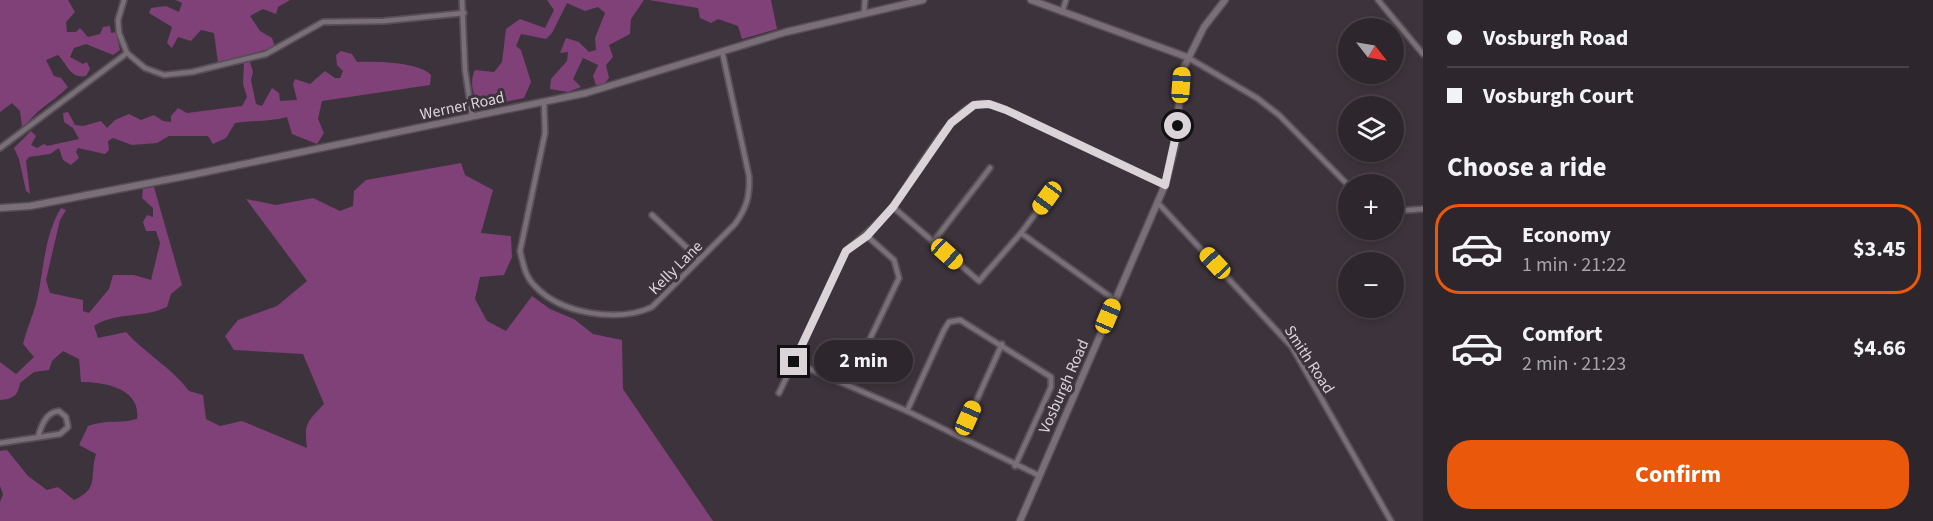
<!DOCTYPE html>
<meta charset="utf-8">
<style>
:root{--surface:#2e262d;--page:#362e35;--text:#f1f3f6;--muted:#a7a5aa;--line:#494349;--accent:#ea580c}
body{margin:0;font-family:"Source Sans 3",sans-serif;background:var(--page);color:var(--text);height:100vh;display:flex;flex-direction:column;font-size:22px;white-space:nowrap}
*{box-sizing:border-box;margin:0}
p{font-size:20px;color:var(--muted)}
.icon{flex:none;width:33px;height:33px;fill:none;stroke:currentColor;stroke-width:2;stroke-linecap:round;stroke-linejoin:round}
.map{position:relative;flex:1;overflow:hidden}
.sheet{display:flex;flex-direction:column;background:var(--surface);width:510px}
.sheet>*{flex:none}
.guide{display:grid;align-content:center;height:132px;padding:0 24px;background:var(--surface)}
.needle{width:39px;rotate:121deg}
.buttons{position:absolute;left:1338px;top:18px;display:grid;gap:12px}
.buttons a{display:grid;place-items:center;width:66px;height:66px;border-radius:50%;background:var(--surface);box-shadow:0 3px 9px #0003,0 0 0 2px var(--line);font-size:30px}
.end{position:absolute;width:27px;height:27px;margin:-14px;border:8px solid #dad4d9;background:#111;box-shadow:0 0 0 3px #111}
.from{border-radius:50%}
.bubble{position:absolute;height:42px;border-radius:21px;background:var(--surface);box-shadow:0 3px 9px #0003,0 0 0 2px var(--line);font-size:20px;font-weight:700;line-height:42px;text-align:center}
.car{position:absolute;width:18px;height:36px;margin:-18px -9px;border-radius:8px;box-shadow:0 0 4px 2px #0007;background:linear-gradient(#f5c518 24%,#345 0 40%,#f5c518 0 76%,#345 0 86%,#f5c518 0)}
.guide b{display:flex;align-items:center;gap:21px;height:57px;font-size:22px}
.guide b+b{border-top:2px solid var(--line)}
.guide i{width:15px;height:15px;background:var(--text)}
ul{padding:0;list-style:none}
li{display:flex;align-items:center;gap:18px;height:90px;margin:0 12px 9px;padding:0 12px;border:3px solid transparent;border-radius:24px}
li div{flex:1}
li b{display:block;font-size:22px}
li em{font-style:normal;font-weight:700}
li.active{border-color:var(--accent)}
li>.icon{width:54px;height:54px;stroke-width:1.5}
h2{padding:0 24px;font-size:27px;line-height:72px}
.action{display:flex;gap:12px;margin-top:auto;padding:12px 24px}
.action a{flex:1;height:69px;border-radius:24px;background:var(--accent);color:#fff;font-size:24px;font-weight:700;line-height:69px;text-align:center}
main{display:flex;flex:1;min-height:0}
.map>svg:first-child{display:block}
</style>
<main>
<div class="map">
<svg width="1423" height="521" viewBox="0 0 1423 521">
<rect width="100%" height="100%" fill="#3d333c"/>
<g fill="#804078">
<path d="M0 0H68L75 12 66 22 67 32H76L80 28 88 37 100 34 103 27 110 26 111 33 116 32 120 50 113 55 86 44 74 48 70 57 83 64 87 62 90 69 86 76C70 79 68 65 58 55L46 60 54 76 61 78 68 87C59 96 50 102 40 110 33 115 30 122 22 127L20 111 12 103 0 112Z"/>
<polygon points="175,0 290,0 278,7 276,14 263,9 250,16 260,31 272,38 275,47 218,63 214,33 201,30 191,41 178,37 172,48 167,43 172,27 149,13 151,8 166,6 179,12 182,3"/>
<path d="M547 0H644L631 19 630 34 609 45 613 57 606 65 609 78 604 84 596 85 593 76 598 65 583 58 573 79 581 87 568 92 550 89 551 79 567 61 568 52 560 53 566 38 579 42 589 52 596 50 595 38 605 13 598 7 585 11 567 3 552 33 546 39 521 34 516 46 521 50 531 82 524 98 481 107C473 98 469 81 475 70L494 72 502 62 506 29 520 19 545 28 554 10Z"/>
<polygon points="649,0 771,0 777,29 742,39 738,26 718,19 711,23 700,18 698,8"/>
<path d="M341 51 352 54 357 62C374 61 420 62 431 75L430 85 322 101 318 119 324 133 317 144 292 134 287 117C269 122 253 120 235 123L226 138 213 144 208 136H169L157 143 132 145 113 138 108 141 109 150 105 154 78 148 76 152 79 158 71 165 63 160 59 148 50 154 29 157 26 161 30 194 26 191 19 159 14 148 31 131 36 136 31 145 37 148 44 144 47 146 79 139 73 128 64 122 63 113 68 112 75 125 83 126 101 121 107 128 115 120 129 114 141 120 154 115 163 121 171 122V116L178 108 187 113 242 106 247 97 243 84 244 63 250 62 253 72 251 80 256 104 262 106 272 88 279 93 280 101 297 100 293 84 295 79 310 84 325 71 335 78H340L343 71 337 65 336 55Z"/>
<path d="M461 163 465 175 493 190 481 233 511 236 512 257 504 275 480 277 475 299 487 321 506 331 532 296 550 309 574 319 593 334 622 340 623 389 713 521H0V502L3 494 0 486V451L7 450 28 476 47 490 58 487 74 500C100 488 89 477 96 454L79 445 88 426C109 419 118 424 137 419 141 389 106 382 81 382L79 359 63 351 52 361 49 370 34 372 20 383C18 396 13 399 0 400V362L16 374 34 357 23 344C27 327 35 312 38 295 44 266 45 234 61 208L66 210 60 220 46 280 50 293 83 300V311L89 313 109 289 113 275H134L151 280 160 243 156 231H146L143 222 147 215 153 217V208L142 198 143 189 154 187 182 285 171 294 167 307C144 318 115 312 94 326L98 338 126 332C146 354 172 368 189 391L203 395 206 419 220 426 242 421 307 448C304 423 307 422 324 404L303 354 234 350 225 336 238 320 277 306 307 281 246 199 276 205 313 198 340 211 353 206 354 191 366 180Z"/>
</g>
<g fill="none" stroke-linecap="round" stroke-linejoin="round">
<g stroke="#574f56" stroke-width="8">
<g id="minor">
<polyline points="124,0 118,20 119,33 127,53 145,68 164,75 192,72 266,54 323,22 384,21 464,13"/>
<polyline points="462,0 465,70 472,116"/>
<polyline points="1378,0 1423,54"/>
<polyline points="1062,12 1066,0"/>
<polyline points="864,13 865,0"/>
<polyline points="1187,57 1257,98 1279,115 1348,185"/>
<path d="M544 102 545 133 520 251C523 263 525 276 534 285 560 314 618 323 652 307L735 224C747 207 750 196 749 176L722 51"/>
<polyline points="0,148 127,53"/>
<polyline points="1158,203 1292,347 1391,521"/>
<polyline points="893,207 979,281 1021,233 1047,198"/>
<polyline points="1394,211 1423,209"/>
<polyline points="652,215 699,259"/>
<polyline points="1021,233 1115,300"/>
<polyline points="933,242 990,168"/>
<polyline points="794,362 907,411 1038,475"/>
<polyline points="848,385 899,278 894,260 867,236"/>
<path d="M779 393 846 251C863 236 879 224 893 206 911 182 948 114 974 105 985 101 996 106 1006 110L1165 185"/>
<polyline points="907,411 944,330 949,322 960,320 1051,377 1051,387 1015,466"/>
<polyline points="960,437 1002,344"/>
<path d="M0 443 60 434 68 427 66 417 59 411C46 412 41 426 38 437"/>
</g>
</g>
<g stroke="#574f56" stroke-width="9">
<g id="tertiary">
<polyline points="1031,0 1187,57"/>
<polyline points="0,208 30,206 191,175 586,93 786,32 923,0"/>
<polyline points="1020,521 1165,185 1175,146 1182,71 1204,27 1225,0"/>
</g>
</g>
<use href="#minor" stroke="#7a6e78" stroke-width="4.5"/>
<use href="#tertiary" stroke="#7a6e78" stroke-width="6"/>
</g>
<g fill="none" stroke-linecap="round" stroke-linejoin="round">
<polyline stroke="#dad4d9" stroke-width="8" points="794,362 846,251 867,236 893,207 951,123 974,105 989,104 1006,110 1165,185 1178,126"/>
</g>
<g text-anchor="middle" stroke-width="6" stroke-linejoin="round" paint-order="stroke">
<g font-size="16" fill="#dad4d9" stroke="#3d333c">
<text transform="translate(462 105) rotate(-12)" y="6">Werner Road</text>
<text transform="translate(675 267) rotate(-45)" y="6">Kelly Lane</text>
<text transform="translate(1310 359) rotate(57)" y="6">Smith Road</text>
<text transform="translate(1063 386) rotate(-66)" y="6">Vosburgh Road</text>
</g>
</g>
</svg>
<div class="buttons">
<a><svg class="needle" viewBox="-14 -14 28 28"><path d="M0-13l5 13h-10z" fill="#e53935"/><path d="M0 13l5-13h-10z" fill="#a7a5aa"/></svg></a>
<a><svg class="icon" aria-label="layers" viewBox="0 0 24 24"><path d="M12 4l9 5-9 5-9-5zM3 14l9 5 9-5"/></svg></a>
<a>+</a>
<a>−</a>
</div>
<i class="end from" style="left:1178px;top:126px"></i>
<i class="end" style="left:794px;top:362px"></i>
<div class="bubble" style="left:814px;top:340px;width:99px">2 min</div>
<i class="car" style="left:1181px;top:85px;rotate:4deg"></i>
<i class="car" style="left:1047px;top:198px;rotate:216deg"></i>
<i class="car" style="left:947px;top:254px;rotate:132deg"></i>
<i class="car" style="left:1215px;top:263px;rotate:317deg"></i>
<i class="car" style="left:1108px;top:316px;rotate:23deg"></i>
<i class="car" style="left:968px;top:418px;rotate:24deg"></i>
</div>
<section class="sheet">
<div class="guide">
<b><i class="from"></i>Vosburgh Road</b>
<b><i></i>Vosburgh Court</b>
</div>
<h2>Choose a ride</h2>
<ul>
<li class="active"><svg class="icon" aria-label="car" viewBox="0 0 24 24"><path d="M5 17H2v-5l4-1 3-4h7l3 4 3 1v5h-3M9 17h6M6 11h13"/><circle cx="7" cy="17" r="2"/><circle cx="17" cy="17" r="2"/></svg><div><b>Economy</b><p>1 min · 21:22</p></div><em>$3.45</em></li>
<li><svg class="icon" aria-label="car" viewBox="0 0 24 24"><path d="M5 17H2v-5l4-1 3-4h7l3 4 3 1v5h-3M9 17h6M6 11h13"/><circle cx="7" cy="17" r="2"/><circle cx="17" cy="17" r="2"/></svg><div><b>Comfort</b><p>2 min · 21:23</p></div><em>$4.66</em></li>
</ul>
<div class="action"><a>Confirm</a></div>
</section>
</main>
